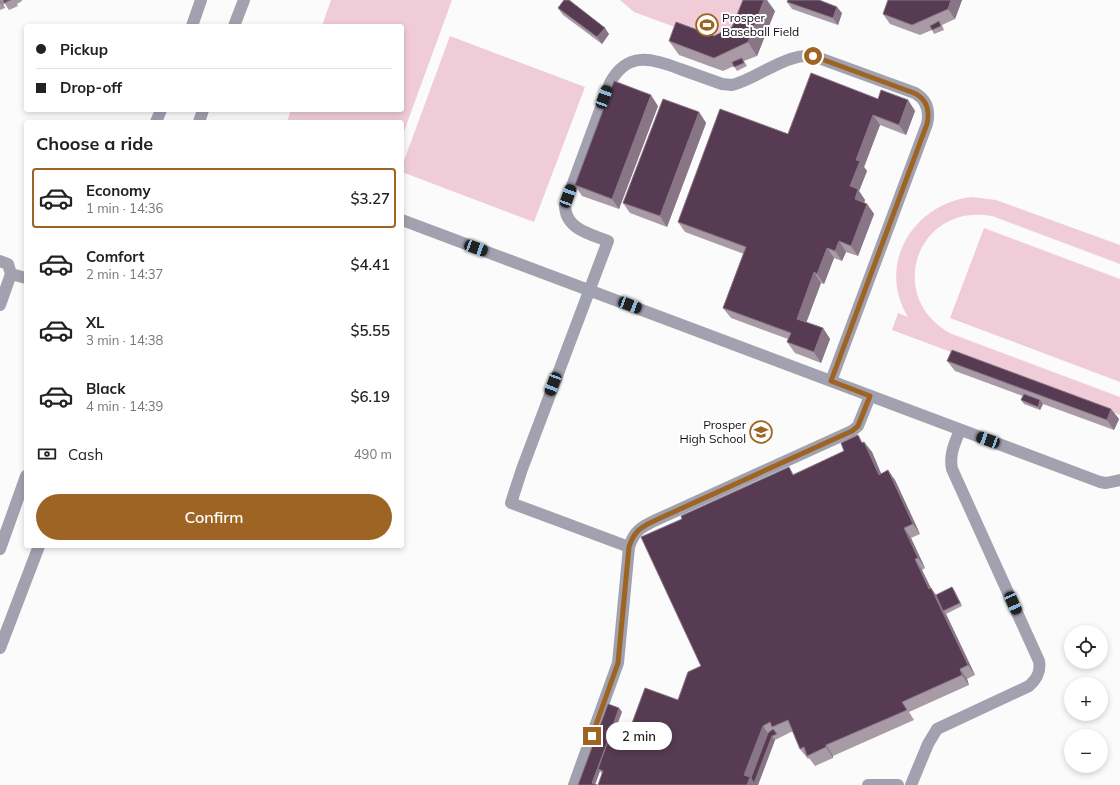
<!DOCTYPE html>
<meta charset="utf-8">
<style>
:root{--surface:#fff;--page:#f6f6f6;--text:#222;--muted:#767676;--line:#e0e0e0;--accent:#9e6423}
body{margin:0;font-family:Mulish,sans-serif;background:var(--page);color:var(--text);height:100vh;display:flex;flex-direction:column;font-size:15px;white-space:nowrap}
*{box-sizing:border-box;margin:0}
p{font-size:13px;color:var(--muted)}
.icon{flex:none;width:22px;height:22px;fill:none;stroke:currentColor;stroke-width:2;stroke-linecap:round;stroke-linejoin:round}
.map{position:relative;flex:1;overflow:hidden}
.sheet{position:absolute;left:24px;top:120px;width:380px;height:428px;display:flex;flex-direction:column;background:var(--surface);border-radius:4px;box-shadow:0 2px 6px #0003}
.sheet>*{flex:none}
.hud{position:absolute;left:24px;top:24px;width:380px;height:88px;border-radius:4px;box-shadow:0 2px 6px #0003;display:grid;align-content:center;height:88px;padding:0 12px;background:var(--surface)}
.controls{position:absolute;left:1064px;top:625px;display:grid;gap:8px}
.controls a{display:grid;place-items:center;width:44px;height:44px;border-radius:50%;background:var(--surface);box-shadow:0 2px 6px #0003;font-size:20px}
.end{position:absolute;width:18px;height:18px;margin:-9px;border:5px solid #9e6423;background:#fff;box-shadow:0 0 0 2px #fff}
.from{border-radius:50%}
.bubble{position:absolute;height:28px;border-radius:14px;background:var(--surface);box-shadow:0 2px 6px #0003;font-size:13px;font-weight:600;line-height:28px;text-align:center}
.car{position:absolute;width:12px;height:24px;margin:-12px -6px;border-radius:5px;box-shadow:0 0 3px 1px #0007;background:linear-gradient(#222 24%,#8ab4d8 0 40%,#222 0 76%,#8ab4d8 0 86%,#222 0)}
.hud b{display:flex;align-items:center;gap:14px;height:38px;font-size:15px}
.hud b+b{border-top:1px solid var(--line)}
.hud i{width:10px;height:10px;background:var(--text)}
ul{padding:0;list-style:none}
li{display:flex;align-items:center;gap:12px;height:60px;margin:0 8px 6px;padding:0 4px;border:2px solid transparent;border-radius:4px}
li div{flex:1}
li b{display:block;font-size:15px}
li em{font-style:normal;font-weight:600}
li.on{border-color:var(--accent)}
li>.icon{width:36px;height:36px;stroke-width:1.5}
h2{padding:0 12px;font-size:18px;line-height:48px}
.pay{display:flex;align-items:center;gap:10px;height:44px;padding:0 12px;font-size:15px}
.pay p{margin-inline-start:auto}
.primary-button{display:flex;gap:8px;margin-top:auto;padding:8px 12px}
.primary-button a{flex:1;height:46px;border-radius:24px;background:var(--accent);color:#fff;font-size:16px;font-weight:600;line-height:46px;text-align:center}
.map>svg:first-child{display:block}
</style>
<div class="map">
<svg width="1120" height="785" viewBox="0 0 1120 785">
<rect width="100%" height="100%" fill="#fbfbfb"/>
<g fill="#efccd8">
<polygon points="331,0 452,0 402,137 402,122 287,122 291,110 402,110 402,26 322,26"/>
<polygon points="620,0 752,0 724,45 634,12"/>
<polygon points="450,36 585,87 534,222 402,172 402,166"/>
<path d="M971 197 996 200 1120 245V264L992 216C916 202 884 299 952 334L1120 397V415L892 330 898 313 908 317C876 265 913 204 971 197Z"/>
<polygon points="984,228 1120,279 1120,382 950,318"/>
</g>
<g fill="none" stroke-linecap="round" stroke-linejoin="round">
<g stroke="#a1a1af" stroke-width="12">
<polyline points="192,26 201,0"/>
<polyline points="234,26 244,0"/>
<polyline points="156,122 161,110"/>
<polyline points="199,122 203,110"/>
<polyline points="402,220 1100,482 1106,483 1120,480"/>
<polyline points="0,261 8,264 11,274 0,305"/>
<polyline points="11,274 26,278"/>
<path d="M629 547 511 503 522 469 608 241C590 234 565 229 565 205L610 83C627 51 652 58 680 69 694 74 708 79 722 84L732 85C760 78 791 48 819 58L915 93C927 100 930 111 927 124L831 381"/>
<polyline points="0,549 26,476"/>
<polyline points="0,648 39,546"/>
<path d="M574 785 618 663 629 547C634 531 641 527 656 520L852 431 858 426 870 396"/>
<polyline points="868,785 898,785"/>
<path d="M911 785 928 744 937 729 1029 686C1037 679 1041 672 1039 661L952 469C949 454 955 443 960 430"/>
</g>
</g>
<g fill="#a89ba6" fill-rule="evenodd">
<polygon points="0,0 22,0 22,1 17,4 18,6 9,10 5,4 3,4 5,8 0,10"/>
<polygon points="888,0 962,0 955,19 942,25 944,30 934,34 932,30 920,35 890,24 883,14"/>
<polygon points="787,2 842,13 838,25 792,9"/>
<polygon points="558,8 609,34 602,44 563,15"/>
<polygon points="775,11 757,56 744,61 747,66 737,71 734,66 723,71 679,55 669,41 714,36"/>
<polygon points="878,99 908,100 915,111 906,135 880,125 864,167 867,171 859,191 865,200 864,203 867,204 874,214 858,256 846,252 842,261 834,258 824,284 821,283 806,322 823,328 830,339 821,363 795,353 787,342 788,339 731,318 723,308 744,254 685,232 678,222 788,134"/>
<polygon points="658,106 619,209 582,196 575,185"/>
<polygon points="699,112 706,123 667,227 630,213 623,203"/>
<polygon points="947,361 1111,409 1119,419 1114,430 1043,404 1040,410 1024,404 1021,400 1023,396 955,371"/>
<path d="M864 442 872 452 881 474 895 480 920 534 911 538 925 568 922 570 931 588 936 595 952 587 954 590 962 606 946 614 975 675 967 679 969 685 909 712 914 720 833 756V758L815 766 809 758 808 759 800 749 793 731 775 740 758 785H598L602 774 600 771 595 784 578 785 619 708 622 712 616 726 620 727 631 726 678 700 701 666 794 474ZM612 738 616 739 614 743 611 742Z"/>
</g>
<g fill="#887585">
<polygon points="0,0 3,4 5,8 0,2"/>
<polygon points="764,0 767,0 775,11 757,56 748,42"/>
<polygon points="951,0 962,0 955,19 948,9"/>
<polygon points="837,7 842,13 838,25 833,18"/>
<polygon points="605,28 609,34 602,44 597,37"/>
<polygon points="651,95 658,106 619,209 612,199"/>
<polygon points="908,100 915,111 906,135 899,125"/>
<polygon points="699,112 706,123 667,227 660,216"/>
<polygon points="873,115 880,125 864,167 867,171 859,191 865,200 862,209 855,199 850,186 856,160"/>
<polygon points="867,204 874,214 858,256 851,246"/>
<polygon points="839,241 846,252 842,261 835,251"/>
<polygon points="827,248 834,258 824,284 817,274"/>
<polygon points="814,272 821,283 804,329 797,319"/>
<polygon points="823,328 830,339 821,363 814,352"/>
<polygon points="1040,400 1043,404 1040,410 1038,407"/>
<polygon points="1111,409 1119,419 1114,430 1107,420"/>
<polygon points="864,442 872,452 886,485 879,475"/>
<polygon points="888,470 895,480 920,534 913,524"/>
<polygon points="904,528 911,538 925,568 918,558"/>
<polygon points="915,559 922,570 936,599 929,589"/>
<polygon points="952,587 954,590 962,606 960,603"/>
<polygon points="931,588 938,598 943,611 946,614 975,675 968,665"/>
<polygon points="960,669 967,679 969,685 962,675"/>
<polygon points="619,708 622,712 616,728 613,725"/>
<polygon points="763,726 770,736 772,736 775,740 758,785 747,785 744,775"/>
<polygon points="610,735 612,738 600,770 598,769 600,771 595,785 592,783"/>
<polygon points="826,745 833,756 833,758 826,747"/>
</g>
<g fill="#563b52" stroke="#887585">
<polygon points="3,0 11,0 4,3"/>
<polygon points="564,0 569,0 605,28 597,37 558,8"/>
<polygon points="743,0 764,0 748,42 714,58 669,41 676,22 714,36 732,27"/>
<polygon points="788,0 819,0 837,7 833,18 787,2"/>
<polygon points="888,0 951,0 948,9 912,25 883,14"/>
<polygon points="939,21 941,26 932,30 930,26"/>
<polygon points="742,58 744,63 734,67 732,62"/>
<polygon points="811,73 878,99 881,90 908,100 899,125 873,115 856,160 860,161 850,186 858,189 855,199 867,204 851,246 839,241 835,251 827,248 817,274 814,272 797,319 823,328 814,352 787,342 791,333 723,308 746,247 678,222 720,109 788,134"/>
<polygon points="614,81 651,95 612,199 575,185"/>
<polygon points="663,99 699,112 660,216 623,203"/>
<polygon points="952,350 1111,409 1107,420 947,361"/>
<polygon points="1024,394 1040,400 1038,407 1021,400"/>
<polygon points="858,435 862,443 864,442 879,475 888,470 913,524 904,528 918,558 915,559 929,589 931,588 968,665 960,669 962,675 902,702 907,710 826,745 826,747 807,756 804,747 800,749 788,720 772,727 770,722 763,726 744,775 750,777 747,785 598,785 603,771 598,769 608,741 614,743 622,723 631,726 645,688 678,700 688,672 701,666 641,537 682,519 681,516 789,467 793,475 844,451 841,443"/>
<polygon points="952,587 960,603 943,611 936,595"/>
<polygon points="608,704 619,708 613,725 620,727 616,737 610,735 592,783 597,785 578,785"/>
<polygon points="773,729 777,734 772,736 754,783 751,778 768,733"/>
</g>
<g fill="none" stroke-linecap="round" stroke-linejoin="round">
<path stroke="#9e6423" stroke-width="5" d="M592 736 618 663 629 547C634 531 641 527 656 520L852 431 858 426 870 396 831 381 927 124C930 111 927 99 914 93L813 56"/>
</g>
<defs>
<g id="stadium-ring" transform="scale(1.15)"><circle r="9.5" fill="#fff" stroke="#9e6423" stroke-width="1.5"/><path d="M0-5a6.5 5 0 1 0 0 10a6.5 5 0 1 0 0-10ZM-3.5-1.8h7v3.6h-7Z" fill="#9e6423"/></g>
<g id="school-ring" transform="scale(1.15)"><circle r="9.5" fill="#fff" stroke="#9e6423" stroke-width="1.5"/><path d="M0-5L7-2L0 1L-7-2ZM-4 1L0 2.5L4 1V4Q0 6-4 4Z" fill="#9e6423"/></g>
</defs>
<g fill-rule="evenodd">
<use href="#stadium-ring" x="707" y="25"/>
<use href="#school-ring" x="761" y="432"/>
</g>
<g text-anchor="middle" stroke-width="4" stroke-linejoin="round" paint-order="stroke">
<g font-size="12" fill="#100a15" stroke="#fff" text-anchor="start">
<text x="722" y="22">Prosper<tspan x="722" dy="14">Baseball Field</tspan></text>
<text x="746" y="429" text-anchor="end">Prosper<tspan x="746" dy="14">High School</tspan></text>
</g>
</g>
</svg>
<div class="controls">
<a><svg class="icon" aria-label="locate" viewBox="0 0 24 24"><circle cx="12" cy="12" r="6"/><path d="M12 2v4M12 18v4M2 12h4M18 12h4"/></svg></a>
<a>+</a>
<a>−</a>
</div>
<i class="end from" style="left:813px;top:56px"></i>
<i class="end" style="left:592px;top:736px"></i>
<div class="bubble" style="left:606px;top:722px;width:66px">2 min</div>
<i class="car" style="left:604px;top:97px;rotate:20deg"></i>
<i class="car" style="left:568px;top:196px;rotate:20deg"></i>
<i class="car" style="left:476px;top:248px;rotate:110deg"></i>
<i class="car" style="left:630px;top:305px;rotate:111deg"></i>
<i class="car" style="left:553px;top:384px;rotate:201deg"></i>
<i class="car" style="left:988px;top:440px;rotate:290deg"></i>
<i class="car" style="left:1013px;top:603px;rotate:156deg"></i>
<div class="hud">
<b><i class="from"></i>Pickup</b>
<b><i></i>Drop-off</b>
</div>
<section class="sheet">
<h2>Choose a ride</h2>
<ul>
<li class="on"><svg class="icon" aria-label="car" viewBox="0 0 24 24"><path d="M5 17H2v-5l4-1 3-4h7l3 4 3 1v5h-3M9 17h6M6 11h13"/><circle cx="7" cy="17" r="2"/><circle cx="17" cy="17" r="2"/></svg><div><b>Economy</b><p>1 min · 14:36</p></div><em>$3.27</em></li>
<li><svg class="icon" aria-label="car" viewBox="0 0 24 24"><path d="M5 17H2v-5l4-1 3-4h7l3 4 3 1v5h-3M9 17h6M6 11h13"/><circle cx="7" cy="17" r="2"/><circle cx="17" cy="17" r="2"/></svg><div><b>Comfort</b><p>2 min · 14:37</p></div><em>$4.41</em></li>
<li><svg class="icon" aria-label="car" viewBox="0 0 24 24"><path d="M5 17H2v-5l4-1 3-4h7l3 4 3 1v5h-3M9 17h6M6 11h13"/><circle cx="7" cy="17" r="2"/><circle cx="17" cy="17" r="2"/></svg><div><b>XL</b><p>3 min · 14:38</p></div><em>$5.55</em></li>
<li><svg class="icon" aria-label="car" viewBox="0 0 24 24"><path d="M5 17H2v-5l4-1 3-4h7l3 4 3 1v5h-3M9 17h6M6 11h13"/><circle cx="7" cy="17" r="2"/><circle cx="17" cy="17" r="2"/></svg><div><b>Black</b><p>4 min · 14:39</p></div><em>$6.19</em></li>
</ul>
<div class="pay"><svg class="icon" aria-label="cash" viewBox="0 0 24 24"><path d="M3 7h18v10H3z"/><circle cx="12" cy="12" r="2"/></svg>Cash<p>490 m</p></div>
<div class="primary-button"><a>Confirm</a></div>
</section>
</div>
